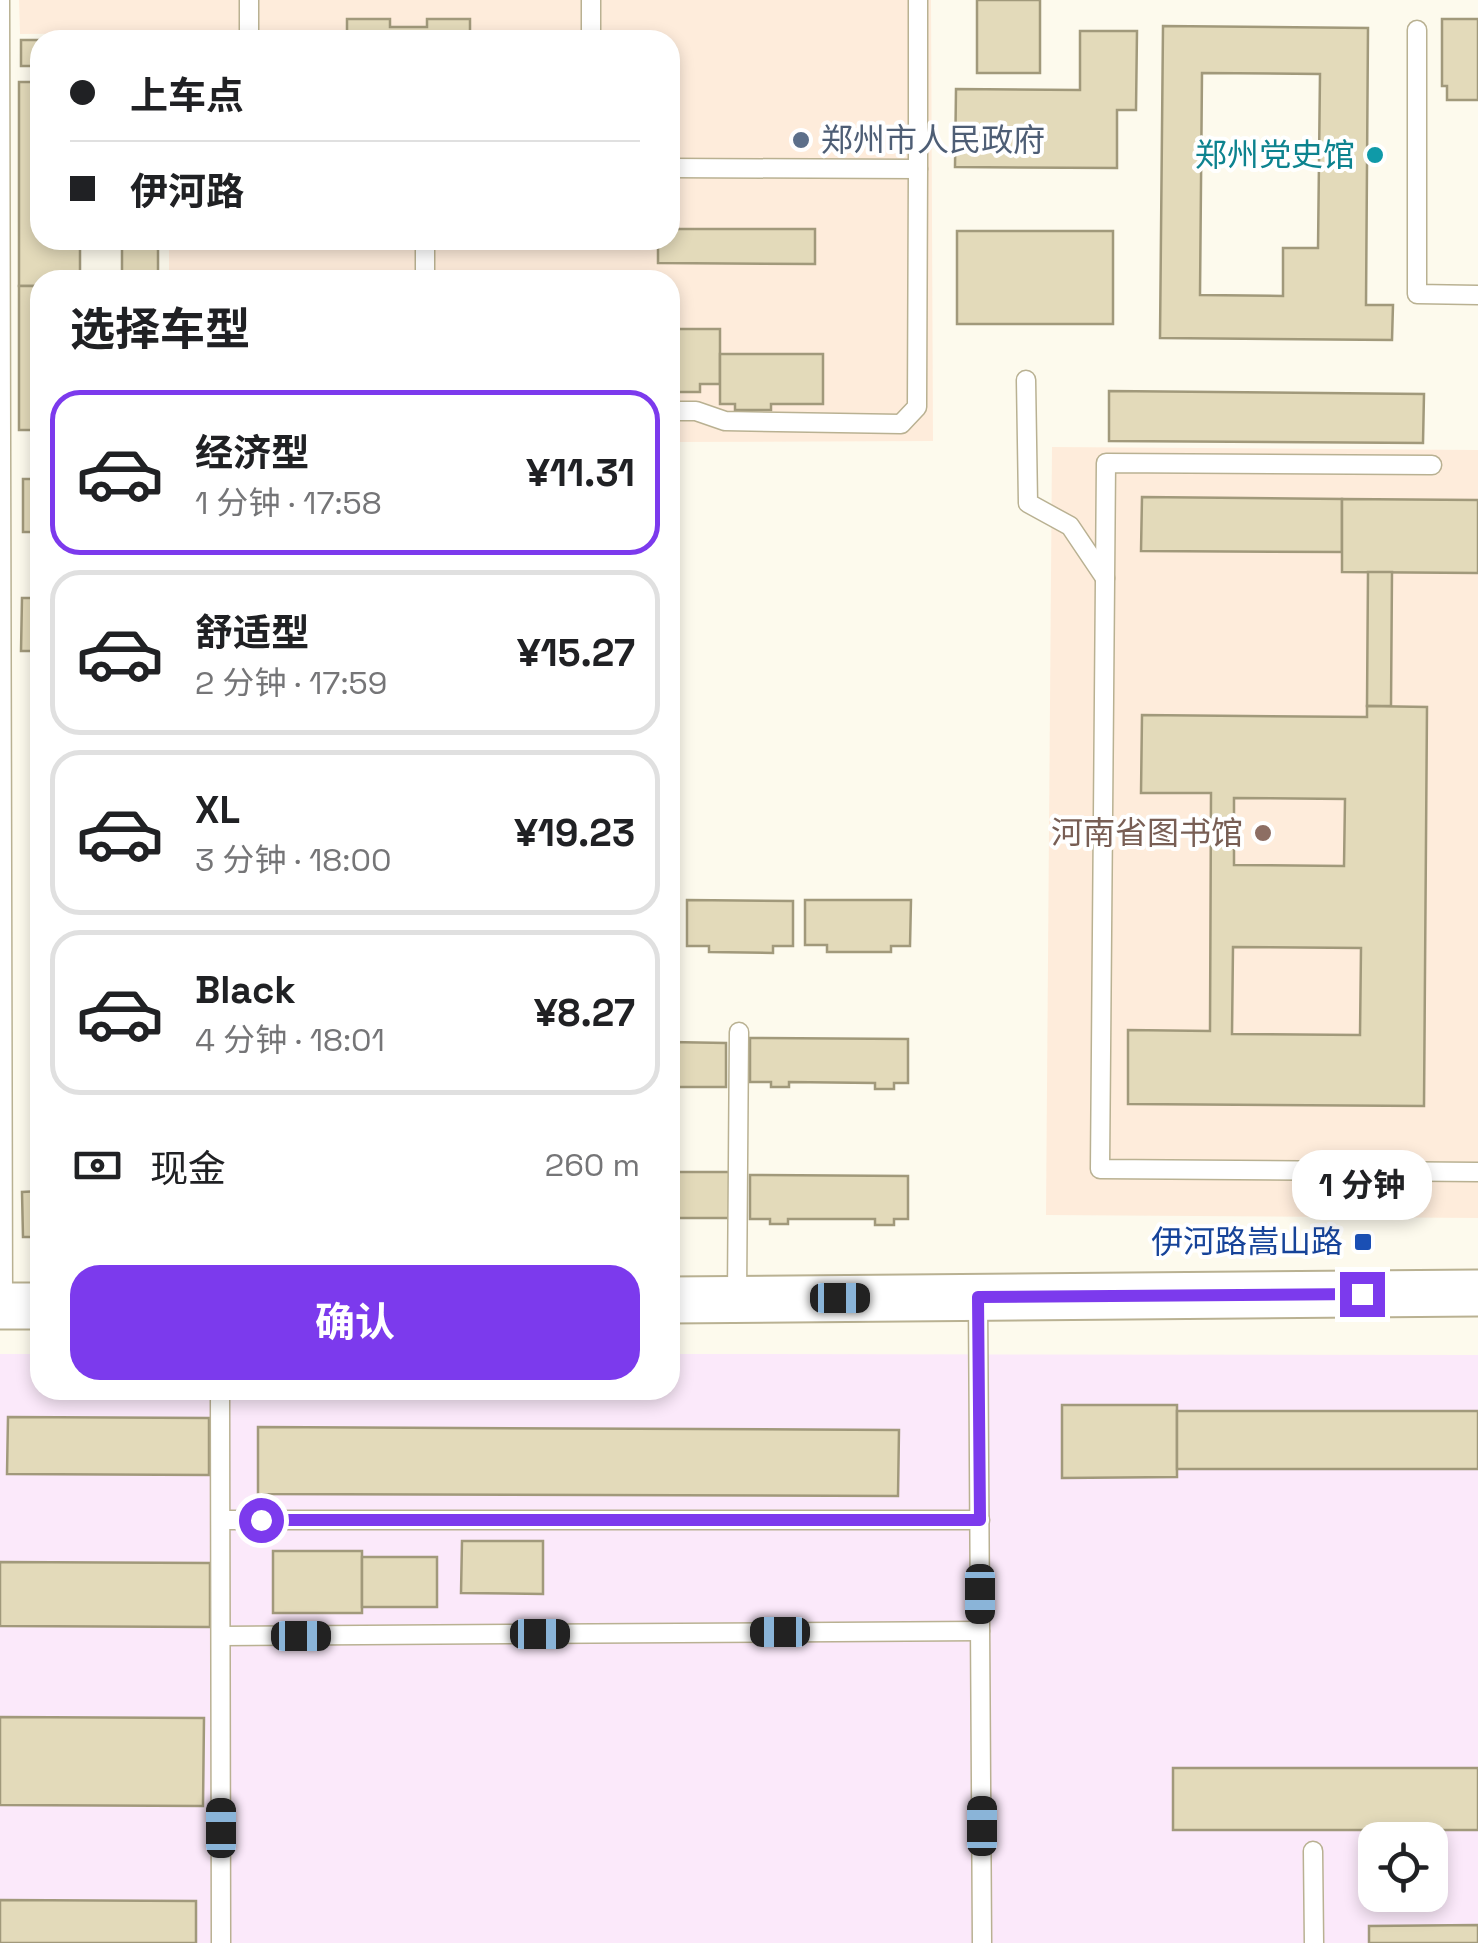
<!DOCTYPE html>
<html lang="zh">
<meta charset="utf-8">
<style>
:root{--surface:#fff;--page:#f6f6f6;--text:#202124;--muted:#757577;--line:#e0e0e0;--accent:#7c3aed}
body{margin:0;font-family:"Space Grotesk","Noto Sans SC",sans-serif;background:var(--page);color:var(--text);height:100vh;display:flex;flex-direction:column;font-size:38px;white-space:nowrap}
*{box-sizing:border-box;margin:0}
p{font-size:32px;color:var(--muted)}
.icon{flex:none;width:55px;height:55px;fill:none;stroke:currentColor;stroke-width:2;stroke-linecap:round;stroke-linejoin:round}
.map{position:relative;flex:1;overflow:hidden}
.panel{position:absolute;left:30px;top:270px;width:650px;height:1130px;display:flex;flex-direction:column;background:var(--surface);border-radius:30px;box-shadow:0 5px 15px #0003}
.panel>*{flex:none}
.hud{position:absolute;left:30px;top:30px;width:650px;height:220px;border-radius:30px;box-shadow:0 5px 15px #0003;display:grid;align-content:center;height:220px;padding:0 40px;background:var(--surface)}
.buttons{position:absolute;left:1358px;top:1822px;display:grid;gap:20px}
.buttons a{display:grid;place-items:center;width:90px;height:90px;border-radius:20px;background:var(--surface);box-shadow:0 5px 15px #0003;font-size:50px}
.end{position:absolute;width:45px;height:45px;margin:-22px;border:12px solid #7c3aed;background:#fff;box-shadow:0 0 0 5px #fff}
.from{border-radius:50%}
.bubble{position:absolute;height:70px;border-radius:30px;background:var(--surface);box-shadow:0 5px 15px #0003;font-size:32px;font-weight:700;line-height:70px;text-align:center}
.car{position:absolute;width:30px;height:60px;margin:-30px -15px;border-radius:12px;box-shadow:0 0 8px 2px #0007;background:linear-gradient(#222 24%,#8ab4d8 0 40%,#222 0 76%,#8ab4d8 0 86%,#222 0)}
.hud b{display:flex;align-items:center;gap:35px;height:95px;font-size:38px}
.hud b+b{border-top:2px solid var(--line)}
.hud i{width:25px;height:25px;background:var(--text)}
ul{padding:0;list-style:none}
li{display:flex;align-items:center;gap:30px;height:165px;margin:0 20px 15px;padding:0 20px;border:5px solid var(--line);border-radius:30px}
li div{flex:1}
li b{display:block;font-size:38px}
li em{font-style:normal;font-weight:700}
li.current{border-color:var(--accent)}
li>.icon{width:90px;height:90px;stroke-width:1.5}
h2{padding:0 40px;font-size:45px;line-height:120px}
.pay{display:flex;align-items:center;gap:25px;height:110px;padding:0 40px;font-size:38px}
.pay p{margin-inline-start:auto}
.button{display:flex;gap:20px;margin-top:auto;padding:20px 40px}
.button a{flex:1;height:115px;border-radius:30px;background:var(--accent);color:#fff;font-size:40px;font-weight:700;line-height:115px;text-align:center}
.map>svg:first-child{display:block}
</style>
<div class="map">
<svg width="1478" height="1943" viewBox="0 0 1478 1943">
<rect width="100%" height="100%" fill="#fdfaed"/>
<g fill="#feecdb">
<polygon points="19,0 931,0 933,441 670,442 670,280 169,280 169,240 670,240 670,40 168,40 167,33 20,34"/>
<polygon points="1052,447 1478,450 1478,1218 1046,1215"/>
</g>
<path fill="#fbe9fa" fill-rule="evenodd" d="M0 1354H40V1390H670V1354L1478 1355V1943H0ZM1375 1840H1430V1895H1375Z"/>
<g fill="#e3daba" stroke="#a1997b" stroke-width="2.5" fill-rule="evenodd">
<rect x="977" y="0" width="63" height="73"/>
<polygon points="347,19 390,19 390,27 427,27 427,19 470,19 470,39 497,40 316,40 347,39"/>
<polygon points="1442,19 1478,19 1478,100 1447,100 1447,86 1442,86"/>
<path d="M1163 26 1368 28 1366 305H1393L1392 340 1160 338ZM1202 73 1320 74 1318 248H1283V296L1200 295Z"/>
<polygon points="1080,31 1137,31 1136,110 1117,110 1117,168 955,167 956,89 1080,90"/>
<polygon points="21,40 157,40 40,40 40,66 21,66"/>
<polygon points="19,82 40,82 40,240 80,240 80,280 40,280 40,286 19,286"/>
<polygon points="670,229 815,229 815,264 658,263 658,240 670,240"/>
<rect x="957" y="231" width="156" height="93"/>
<rect x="122" y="240" width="36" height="32"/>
<rect x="19" y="286" width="21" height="144"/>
<polygon points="670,329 720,329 720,384 700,384 700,392 670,392"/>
<polygon points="720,354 823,354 823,404 771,404 771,410 735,410 735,404 720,404"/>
<polygon points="1109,391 1424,394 1423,443 1109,441"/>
<rect x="23" y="479" width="17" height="53"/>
<polygon points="1142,497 1342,499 1342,552 1141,551"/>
<polygon points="1342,499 1478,500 1478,573 1342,572"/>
<polygon points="1368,572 1392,572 1391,706 1367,706"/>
<polygon points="22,598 40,598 40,651 21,651"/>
<path d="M1367 706 1427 707 1424 1106 1128 1104V1030L1210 1031 1211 793H1141L1142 715 1367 717ZM1234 798 1345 799 1344 866 1234 865ZM1233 947 1361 948 1360 1035 1232 1034Z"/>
<polygon points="687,900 793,901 793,946 773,946 773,953 709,952 709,946 687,946"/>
<polygon points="805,900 911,900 910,946 891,946 891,952 827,952 827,945 805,945"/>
<polygon points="670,917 678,917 678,975 670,974"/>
<polygon points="750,1038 908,1039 908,1083 894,1083 894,1089 875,1089 875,1083 789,1082 789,1087 771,1087 771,1082 750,1082"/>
<polygon points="670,1042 726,1043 726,1087 670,1087"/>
<rect x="670" y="1172" width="60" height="46"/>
<polygon points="750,1175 908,1176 908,1219 894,1219 894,1225 875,1225 875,1219 788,1219 788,1224 770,1224 770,1219 750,1219"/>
<polygon points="40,1191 40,1237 23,1237 22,1192"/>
<polygon points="1062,1405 1177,1405 1177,1477 1062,1478"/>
<rect x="1177" y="1411" width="301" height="58"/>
<polygon points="8,1417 209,1418 209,1475 7,1474"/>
<polygon points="258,1427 899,1430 898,1496 258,1494"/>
<polygon points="462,1541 543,1541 543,1594 461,1593"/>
<rect x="273" y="1551" width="89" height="62"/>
<rect x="362" y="1557" width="75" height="50"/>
<polygon points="0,1562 210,1563 210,1627 0,1626"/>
<polygon points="0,1717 204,1718 203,1806 0,1805"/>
<rect x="1173" y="1768" width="305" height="62"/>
<polygon points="0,1900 196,1901 196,1943 0,1943"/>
<polygon points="1478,1925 1478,1943 1369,1943 1369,1926"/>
</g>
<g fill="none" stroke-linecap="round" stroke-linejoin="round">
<g stroke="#b9b192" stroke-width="21">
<g id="service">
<polyline points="0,0 3,1304"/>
<polyline points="1417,30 1417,294 1478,295"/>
<polyline points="249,40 249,0"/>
<polyline points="591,40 591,0"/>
<polyline points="670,168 918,169 918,0"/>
<polyline points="425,280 425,240"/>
<polyline points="1026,380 1028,503 1070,526 1105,578"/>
<polyline points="670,411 696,411 725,421 901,424 917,407 918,169"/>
<polyline points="1432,465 1106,463 1100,1169 1478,1172"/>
<polyline points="737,1296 739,1032"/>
<polyline points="978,1298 982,1943"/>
<polyline points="220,1390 221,1943"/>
<polyline points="221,1520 980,1520"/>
<polyline points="221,1636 980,1631"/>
<polyline points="1313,1851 1314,1943"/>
</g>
</g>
<g stroke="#b9b192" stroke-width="49">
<g id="tertiary">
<polyline points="670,1300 1478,1293"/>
<polyline points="0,1306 40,1306"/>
</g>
</g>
<use href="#service" stroke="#fff" stroke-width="18"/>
<use href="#tertiary" stroke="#fff" stroke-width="45"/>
</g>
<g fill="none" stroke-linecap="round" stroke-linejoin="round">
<polyline stroke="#7c3aed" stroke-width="12" points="261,1520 980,1520 978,1297 1362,1294"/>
</g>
<circle fill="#5c6f8a" stroke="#fff" stroke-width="4" cx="801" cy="140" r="10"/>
<circle fill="#0f9aa8" stroke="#fff" stroke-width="4" cx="1375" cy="155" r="10"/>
<circle fill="#8d6e63" stroke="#fff" stroke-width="4" cx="1263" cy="833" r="10"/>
<rect fill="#1a4fb4" stroke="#fff" stroke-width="4" x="1353" y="1232" width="20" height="20" rx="5"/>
<g text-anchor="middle" stroke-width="8" stroke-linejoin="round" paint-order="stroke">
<g font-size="32" fill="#4e5e75" stroke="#fff" text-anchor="start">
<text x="821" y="151">郑州市人民政府</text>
</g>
<g font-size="32" fill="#0d838f" stroke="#fff" text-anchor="end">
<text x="1355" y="166">郑州党史馆</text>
</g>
<g font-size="32" fill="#785e54" stroke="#fff" text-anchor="end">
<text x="1243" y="844">河南省图书馆</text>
</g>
<g font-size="32" fill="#164399" stroke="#fff" text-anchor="end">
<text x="1343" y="1253">伊河路嵩山路</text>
</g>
</g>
</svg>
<div class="buttons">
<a><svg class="icon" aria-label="locate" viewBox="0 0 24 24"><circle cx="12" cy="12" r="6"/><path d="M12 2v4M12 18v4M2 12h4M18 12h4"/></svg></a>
</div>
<i class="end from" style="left:261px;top:1520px"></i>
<i class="end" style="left:1362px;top:1294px"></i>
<div class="bubble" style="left:1292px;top:1150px;width:140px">1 分钟</div>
<i class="car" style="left:840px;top:1298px;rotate:90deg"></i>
<i class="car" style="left:980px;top:1594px;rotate:180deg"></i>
<i class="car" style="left:780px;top:1632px;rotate:270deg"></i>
<i class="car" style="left:540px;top:1634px;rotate:90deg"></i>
<i class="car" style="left:301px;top:1636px;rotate:90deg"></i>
<i class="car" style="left:982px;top:1826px;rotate:0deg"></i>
<i class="car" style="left:221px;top:1828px;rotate:0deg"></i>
<div class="hud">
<b><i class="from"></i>上车点</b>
<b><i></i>伊河路</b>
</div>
<section class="panel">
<h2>选择车型</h2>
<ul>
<li class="current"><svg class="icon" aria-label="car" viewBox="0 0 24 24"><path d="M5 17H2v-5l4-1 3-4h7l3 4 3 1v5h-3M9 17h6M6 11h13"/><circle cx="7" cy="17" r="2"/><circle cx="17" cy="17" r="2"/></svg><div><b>经济型</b><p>1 分钟 · 17:58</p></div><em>¥11.31</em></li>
<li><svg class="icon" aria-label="car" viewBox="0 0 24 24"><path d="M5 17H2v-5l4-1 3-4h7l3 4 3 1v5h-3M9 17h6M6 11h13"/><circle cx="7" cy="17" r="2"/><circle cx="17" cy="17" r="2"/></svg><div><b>舒适型</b><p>2 分钟 · 17:59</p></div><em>¥15.27</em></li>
<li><svg class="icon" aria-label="car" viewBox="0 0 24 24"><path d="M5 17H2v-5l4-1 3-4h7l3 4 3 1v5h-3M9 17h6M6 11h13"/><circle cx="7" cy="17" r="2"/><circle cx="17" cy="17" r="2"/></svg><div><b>XL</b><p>3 分钟 · 18:00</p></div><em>¥19.23</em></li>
<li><svg class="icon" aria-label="car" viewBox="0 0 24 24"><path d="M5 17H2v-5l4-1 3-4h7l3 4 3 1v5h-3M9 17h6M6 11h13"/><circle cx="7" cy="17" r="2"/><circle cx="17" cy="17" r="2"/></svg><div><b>Black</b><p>4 分钟 · 18:01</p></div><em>¥8.27</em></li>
</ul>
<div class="pay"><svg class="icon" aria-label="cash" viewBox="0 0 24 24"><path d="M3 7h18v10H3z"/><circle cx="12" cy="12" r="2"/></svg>现金<p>260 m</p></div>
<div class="button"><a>确认</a></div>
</section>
</div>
